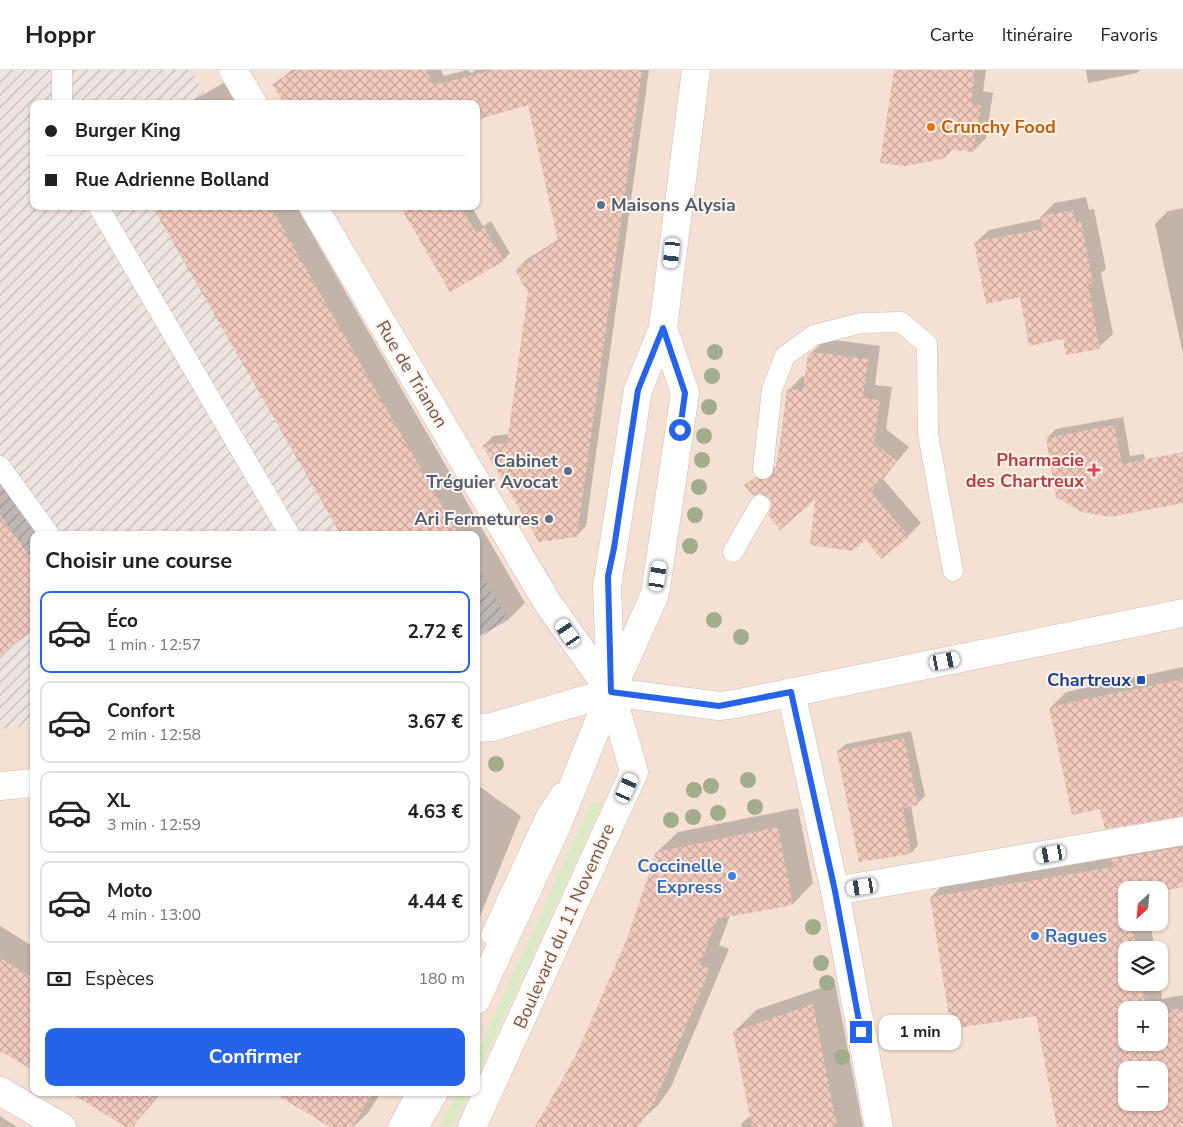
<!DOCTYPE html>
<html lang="fr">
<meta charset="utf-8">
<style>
:root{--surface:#fff;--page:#f2f2f2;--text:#222;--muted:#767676;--line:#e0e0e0;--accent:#2563eb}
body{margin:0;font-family:"Nunito Sans",sans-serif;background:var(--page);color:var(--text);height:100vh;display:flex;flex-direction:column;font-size:19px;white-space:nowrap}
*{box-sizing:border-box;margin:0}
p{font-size:16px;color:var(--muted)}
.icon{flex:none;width:28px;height:28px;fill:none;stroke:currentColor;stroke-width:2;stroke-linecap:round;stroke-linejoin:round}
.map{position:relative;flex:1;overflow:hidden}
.drawer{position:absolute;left:30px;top:461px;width:450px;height:565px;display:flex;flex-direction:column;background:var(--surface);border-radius:10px;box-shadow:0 1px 4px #0004}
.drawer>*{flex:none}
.hud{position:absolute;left:30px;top:30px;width:450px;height:110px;border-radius:10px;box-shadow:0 1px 4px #0004;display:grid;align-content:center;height:110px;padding:0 15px;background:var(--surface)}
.needle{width:32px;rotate:206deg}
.fabs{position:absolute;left:1118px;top:811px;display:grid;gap:10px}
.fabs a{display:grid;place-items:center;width:50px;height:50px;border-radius:10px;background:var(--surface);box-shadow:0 1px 4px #0004;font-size:25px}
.end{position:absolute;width:22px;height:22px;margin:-11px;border:6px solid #2563eb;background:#fff;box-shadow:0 0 0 2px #fff}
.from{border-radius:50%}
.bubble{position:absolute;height:35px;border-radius:10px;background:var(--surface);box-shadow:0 1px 4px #0004;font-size:16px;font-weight:700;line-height:35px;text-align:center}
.car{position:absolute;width:15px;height:30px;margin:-15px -8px;border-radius:6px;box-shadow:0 0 4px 1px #0007;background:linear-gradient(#fff 24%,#345 0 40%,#fff 0 76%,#345 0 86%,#fff 0)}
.hud b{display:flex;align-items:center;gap:18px;height:48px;font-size:19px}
.hud b+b{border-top:1px solid var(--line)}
.hud i{width:12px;height:12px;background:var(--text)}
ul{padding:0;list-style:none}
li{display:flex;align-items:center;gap:15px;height:82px;margin:0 10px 8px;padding:0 5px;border:2px solid var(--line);border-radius:10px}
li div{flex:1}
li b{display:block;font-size:19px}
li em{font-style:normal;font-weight:700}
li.selected{border-color:var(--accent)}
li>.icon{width:45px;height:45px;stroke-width:1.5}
h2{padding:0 15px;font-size:22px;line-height:60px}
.pay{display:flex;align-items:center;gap:12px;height:55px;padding:0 15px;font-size:19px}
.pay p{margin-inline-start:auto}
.cta{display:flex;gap:10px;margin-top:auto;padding:10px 15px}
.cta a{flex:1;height:58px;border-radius:10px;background:var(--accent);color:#fff;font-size:20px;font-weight:700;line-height:58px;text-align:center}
header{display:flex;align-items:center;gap:30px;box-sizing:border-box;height:70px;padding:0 25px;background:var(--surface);border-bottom:1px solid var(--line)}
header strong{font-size:24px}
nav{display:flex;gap:28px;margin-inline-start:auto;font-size:18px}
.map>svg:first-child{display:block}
</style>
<header>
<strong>Hoppr</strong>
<nav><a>Carte</a><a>Itinéraire</a><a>Favoris</a></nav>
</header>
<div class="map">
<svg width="1183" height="1057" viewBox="0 0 1183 1057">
<defs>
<pattern id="industrial-furrows" width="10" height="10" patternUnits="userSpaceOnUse" patternTransform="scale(1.25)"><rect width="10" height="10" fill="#ede4e0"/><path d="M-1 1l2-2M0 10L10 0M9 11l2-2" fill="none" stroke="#c5bbb8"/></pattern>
<pattern id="building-cross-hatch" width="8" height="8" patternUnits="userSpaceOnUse" patternTransform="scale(1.25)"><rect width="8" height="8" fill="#f2cabd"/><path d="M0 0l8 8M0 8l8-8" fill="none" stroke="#c9a79c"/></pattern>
</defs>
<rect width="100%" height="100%" fill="#fcf0e6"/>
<path fill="#f4e1d4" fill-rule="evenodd" d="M0 0H1183V1057H0ZM34 34H476V136H34ZM34 465H476V1022H34ZM1126 820H1159V852H1126ZM1126 880H1159V912H1126ZM1126 940H1159V972H1126ZM1126 1000H1159V1032H1126Z"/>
<g fill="url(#industrial-furrows)">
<polygon points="0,0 191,0 211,34 34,34 34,136 270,136 459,465 34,465 34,655 0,659"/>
<polygon points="476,495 509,551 476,570"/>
</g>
<g fill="#daeac4">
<polygon points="603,732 476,1007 476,986 591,734"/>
<polygon points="458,1023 469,1023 451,1057 439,1057"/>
</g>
<g fill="#0003" fill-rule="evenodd">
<polygon points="292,0 441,0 444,6 467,0 472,3 475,0 649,0 586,456 576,466 484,375 493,366 509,364 529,222 516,200 526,190 559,169 529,34 476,34 274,14"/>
<polygon points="895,0 986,0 983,21 993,23 986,68 973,81 953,79 945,87"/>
<polygon points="1086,0 1140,0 1137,3 1088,13"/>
<polygon points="225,12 237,34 187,34"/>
<polygon points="1086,127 1089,140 1094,139 1106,199 1101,203 1113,264 1099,277 1064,268 1021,226 975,173 989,160 1041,149 1041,147 1054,133"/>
<polygon points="153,136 296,136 525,533 508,550 476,568 476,465 342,465"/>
<polygon points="450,136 471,136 483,156 491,151 510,183 503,190"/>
<polygon points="1183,138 1183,284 1155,154 1168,141"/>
<polygon points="826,269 880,276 875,315 892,317 886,359 909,377 883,409 921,453 908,466 866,468 817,427 773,436 771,428 746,416 769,394 776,398 789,320 802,306 806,307 809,285"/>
<polygon points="1123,347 1130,386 1144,384 1153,431 1047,368 1056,359"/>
<polygon points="0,405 43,465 34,465 34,559 0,583"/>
<polygon points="1183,597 1183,746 1101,738 1050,638 1066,622"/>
<polygon points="911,661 925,726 917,734 911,735 918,775 911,783 860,791 838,681 846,674"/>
<polygon points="476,714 521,746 476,856"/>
<polygon points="798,738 813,813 793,834 730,846 719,875 729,879 671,1017 658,1035 634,1057 537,1057 577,987 628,869 657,782 678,762"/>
<path d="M1183 764V816L1126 820V852H1150L1155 880H1126V912H1159V906L1162 929 1183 925V1057H1058L1037 945 931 827 947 811ZM1126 940H1159V972H1126ZM1126 1000H1159V1032H1126Z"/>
<polygon points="0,856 34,877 34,1000 0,979"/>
<polygon points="835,913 863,1057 742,1057 741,1054 751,1045 734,962 756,940"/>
<polygon points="71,1022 162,1022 132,1057"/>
<polygon points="275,1022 381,1022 368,1043 353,1057 332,1057"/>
<polygon points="0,1046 17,1057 0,1057"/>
</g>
<g fill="url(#building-cross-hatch)" fill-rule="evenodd">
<polygon points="297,0 426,0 434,15 492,0 642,0 577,467 539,472 482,375 507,373 528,222 515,200 558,171 528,35 476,50 476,34 284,34 272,14"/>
<polygon points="894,0 975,0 971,34 981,36 973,82 947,79 946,88 906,96 880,93"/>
<polygon points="152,136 270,136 459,465 341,465"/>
<polygon points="400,136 460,136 476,162 484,157 504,191 450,222"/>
<polygon points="1073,140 1076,153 1081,151 1093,213 1088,214 1100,279 1066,285 1063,269 1029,276 1020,227 986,234 974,172 1042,159 1040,146"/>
<polygon points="811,282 868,289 863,328 880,330 874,373 897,391 871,422 909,467 881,489 866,470 852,481 810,475 815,430 780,460 768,445 772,435 770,429 760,423 753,426 744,415 755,407 762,411 773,406 778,387 787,319 803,320 808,284"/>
<polygon points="1114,355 1122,394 1183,382 1183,433 1110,447 1082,442 1056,427 1046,368"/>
<polygon points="0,445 34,492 34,560 0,585"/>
<polygon points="1183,609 1183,746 1105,759 1100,739 1072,745 1049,637"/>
<polygon points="904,668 918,735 903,738 911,784 859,792 837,681"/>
<polygon points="778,757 793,835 717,849 700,895 710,899 655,1031 638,1057 535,1057 575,987 627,869 656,782"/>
<path d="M1183 777V817L1159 821 1126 820V852H1132L1136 880H1126V912H1142L1146 940H1126V972H1159V942L1183 938V1057H1057L1036 946 951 959 930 827 1113 797 1111 789ZM1126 1000H1159V1032H1126Z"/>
<polygon points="0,888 34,908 34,1001 0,981"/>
<polygon points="813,934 837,1057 752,1057 733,962"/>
<polygon points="69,1022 159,1022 133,1057 126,1057"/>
<polygon points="272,1022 374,1022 352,1057 330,1057"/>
</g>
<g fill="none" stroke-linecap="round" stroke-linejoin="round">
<g stroke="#d0b9ae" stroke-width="21">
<g id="lane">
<polyline points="62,0 62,34"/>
<polyline points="98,136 290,465"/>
<polyline points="0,396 50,465"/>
<polyline points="763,399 772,319 785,286 814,265 861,253 901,252 927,274 928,364 953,501"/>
<polyline points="733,482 760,435"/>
<polyline points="491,865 546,746 561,723"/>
<polyline points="398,1057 417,1022"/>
</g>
</g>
<g stroke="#d0b9ae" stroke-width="29">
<g id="street">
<polyline points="233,0 253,34"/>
<polyline points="313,136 547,532 611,622"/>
<polyline points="791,622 835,821 879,1057"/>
<polyline points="835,821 1183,761"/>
<polyline points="0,1021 62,1057"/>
</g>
</g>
<g stroke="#d6b9ae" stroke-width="29">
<g id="secondary">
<polyline points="476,658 492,657 611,622 719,636 735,634 1183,543"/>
<polyline points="0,716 34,713"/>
<polyline points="476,930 558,753 611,622 655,524 685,323 663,258"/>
<polyline points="414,1057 434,1022"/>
<polyline points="472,1057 634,702 611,622 607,517 638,320 663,258 696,0"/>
</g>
</g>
<use href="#lane" stroke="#fff" stroke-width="20"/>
<use href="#street" stroke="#fff" stroke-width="28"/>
<use href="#secondary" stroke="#fff" stroke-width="28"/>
</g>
<g fill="#a2ad8b">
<circle cx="715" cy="282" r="8"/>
<circle cx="712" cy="306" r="8"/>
<circle cx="709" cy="337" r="8"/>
<circle cx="704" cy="366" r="8"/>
<circle cx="702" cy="390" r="8"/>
<circle cx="699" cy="417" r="8"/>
<circle cx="695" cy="445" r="8"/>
<circle cx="690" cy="476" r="8"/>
<circle cx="714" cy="550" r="8"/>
<circle cx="741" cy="567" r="8"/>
<circle cx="496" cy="694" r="8"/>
<circle cx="748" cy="710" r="8"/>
<circle cx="711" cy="716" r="8"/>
<circle cx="694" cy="720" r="8"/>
<circle cx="755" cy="737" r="8"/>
<circle cx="718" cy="743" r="8"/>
<circle cx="693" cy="747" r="8"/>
<circle cx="671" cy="750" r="8"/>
<circle cx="813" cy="857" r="8"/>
<circle cx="821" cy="893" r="8"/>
<circle cx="827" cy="913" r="8"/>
<circle cx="842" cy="987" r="8"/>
</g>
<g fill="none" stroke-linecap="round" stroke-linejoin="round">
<polyline stroke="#2563eb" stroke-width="6" points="680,360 685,323 663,258 638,320 614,478 608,506 611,622 719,636 791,622 835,821 861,962"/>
</g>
<circle fill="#e8710a" stroke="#fff5ec" stroke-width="2" cx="931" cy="57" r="5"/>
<g fill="#5c6f8a" stroke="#fff5ec" stroke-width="2">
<circle cx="601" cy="135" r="5"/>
<circle cx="568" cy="401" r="5"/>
<circle cx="549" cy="449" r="5"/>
</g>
<path fill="#e0444e" stroke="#fff5ec" stroke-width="2" d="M1091.5 392.5h5v5h5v5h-5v5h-5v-5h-5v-5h5z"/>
<rect fill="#1a4fb4" stroke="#fff5ec" stroke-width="2" x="1136" y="605" width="10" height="10" rx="2.5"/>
<g fill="#3f7fe0" stroke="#fff5ec" stroke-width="2">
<circle cx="732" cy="806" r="5"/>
<circle cx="1035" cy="866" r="5"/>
</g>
<g text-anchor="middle" stroke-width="4" stroke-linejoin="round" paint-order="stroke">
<g font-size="18" font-weight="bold" fill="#c56008" stroke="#fff5ec" text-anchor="start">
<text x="941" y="63">Crunchy Food</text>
</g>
<g font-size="18" font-weight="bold" fill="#4e5e75" stroke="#fff5ec" text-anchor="end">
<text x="611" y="141" text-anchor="start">Maisons Alysia</text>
<text x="558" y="397">Cabinet<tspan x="558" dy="21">Tréguier Avocat</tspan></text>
<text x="539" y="455">Ari Fermetures</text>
</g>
<g font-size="18" fill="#76534a" stroke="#fff5ec">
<text transform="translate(412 304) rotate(59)" y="6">Rue de Trianon</text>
<text transform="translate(564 856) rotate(-66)" y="6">Boulevard du 11 Novembre</text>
</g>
<g font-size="18" font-weight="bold" fill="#be3a42" stroke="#fff5ec" text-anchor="end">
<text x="1084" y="396">Pharmacie<tspan x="1084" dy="21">des Chartreux</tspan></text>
</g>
<g font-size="18" font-weight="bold" fill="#164399" stroke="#fff5ec" text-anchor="end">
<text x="1131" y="616">Chartreux</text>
</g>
<g font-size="18" font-weight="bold" fill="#366cbe" stroke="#fff5ec" text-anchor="end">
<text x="722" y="802">Coccinelle<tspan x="722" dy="21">Express</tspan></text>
<text x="1045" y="872" text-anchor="start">Ragues</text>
</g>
</g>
</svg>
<div class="fabs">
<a><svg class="needle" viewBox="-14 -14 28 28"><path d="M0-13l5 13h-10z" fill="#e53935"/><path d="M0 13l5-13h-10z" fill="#767676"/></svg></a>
<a><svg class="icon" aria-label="layers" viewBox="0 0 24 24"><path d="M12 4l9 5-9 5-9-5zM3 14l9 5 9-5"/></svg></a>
<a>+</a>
<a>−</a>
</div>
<i class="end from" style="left:680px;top:360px"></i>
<i class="end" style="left:861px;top:962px"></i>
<div class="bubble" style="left:879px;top:945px;width:82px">1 min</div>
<i class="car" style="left:672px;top:183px;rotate:186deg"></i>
<i class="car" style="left:658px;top:506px;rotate:9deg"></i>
<i class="car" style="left:568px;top:563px;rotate:326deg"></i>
<i class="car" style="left:945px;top:591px;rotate:79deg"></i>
<i class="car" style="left:627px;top:718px;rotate:24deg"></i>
<i class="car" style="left:1051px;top:784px;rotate:260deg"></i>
<i class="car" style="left:862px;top:817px;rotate:261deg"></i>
<div class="hud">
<b><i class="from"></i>Burger King</b>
<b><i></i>Rue Adrienne Bolland</b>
</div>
<section class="drawer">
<h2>Choisir une course</h2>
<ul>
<li class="selected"><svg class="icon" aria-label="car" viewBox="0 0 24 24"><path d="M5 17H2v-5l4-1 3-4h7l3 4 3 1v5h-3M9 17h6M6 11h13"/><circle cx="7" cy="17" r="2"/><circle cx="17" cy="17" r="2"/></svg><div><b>Éco</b><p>1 min · 12:57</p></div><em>2.72 €</em></li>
<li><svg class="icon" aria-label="car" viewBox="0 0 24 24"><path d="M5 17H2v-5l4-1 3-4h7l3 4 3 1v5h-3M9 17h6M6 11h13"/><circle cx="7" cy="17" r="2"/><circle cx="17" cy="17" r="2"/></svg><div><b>Confort</b><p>2 min · 12:58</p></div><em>3.67 €</em></li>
<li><svg class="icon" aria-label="car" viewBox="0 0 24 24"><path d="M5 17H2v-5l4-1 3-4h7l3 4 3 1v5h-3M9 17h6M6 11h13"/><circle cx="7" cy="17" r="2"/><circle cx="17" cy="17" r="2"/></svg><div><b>XL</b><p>3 min · 12:59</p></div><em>4.63 €</em></li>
<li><svg class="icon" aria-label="car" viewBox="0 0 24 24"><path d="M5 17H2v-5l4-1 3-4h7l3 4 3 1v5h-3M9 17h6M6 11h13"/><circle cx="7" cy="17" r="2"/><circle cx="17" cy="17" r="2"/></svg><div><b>Moto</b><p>4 min · 13:00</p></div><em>4.44 €</em></li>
</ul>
<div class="pay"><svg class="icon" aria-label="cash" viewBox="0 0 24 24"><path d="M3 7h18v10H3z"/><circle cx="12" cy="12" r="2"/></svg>Espèces<p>180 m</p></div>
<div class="cta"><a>Confirmer</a></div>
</section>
</div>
